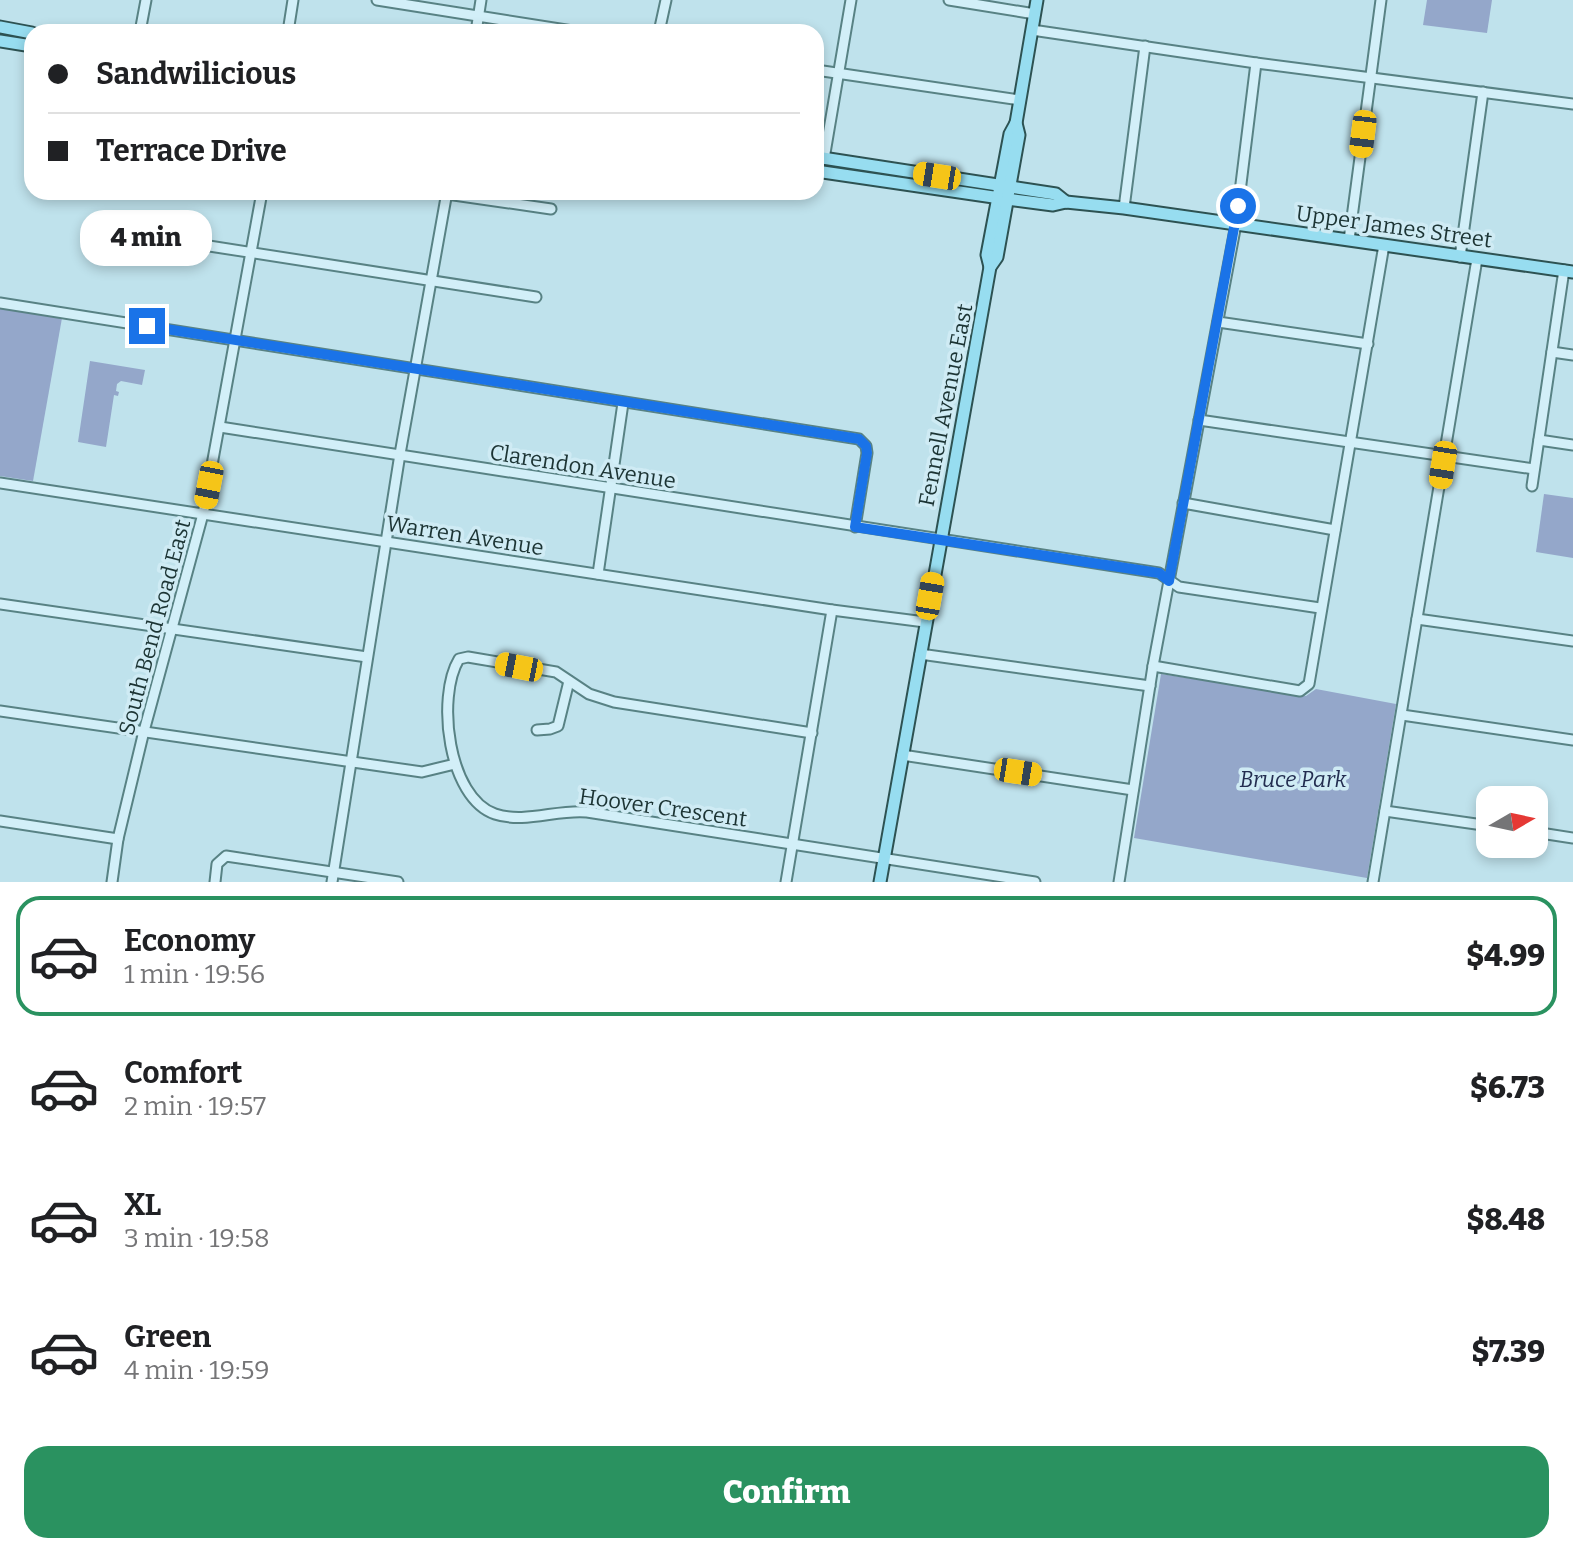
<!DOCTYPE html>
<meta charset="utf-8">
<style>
:root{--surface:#fff;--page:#f6f6f6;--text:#202124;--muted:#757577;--line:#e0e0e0;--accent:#2a9260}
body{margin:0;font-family:Bitter,serif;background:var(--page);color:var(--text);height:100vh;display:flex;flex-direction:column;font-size:30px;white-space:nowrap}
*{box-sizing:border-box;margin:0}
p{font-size:26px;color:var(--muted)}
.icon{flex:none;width:44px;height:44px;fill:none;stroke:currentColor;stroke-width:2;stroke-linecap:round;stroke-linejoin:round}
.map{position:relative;height:882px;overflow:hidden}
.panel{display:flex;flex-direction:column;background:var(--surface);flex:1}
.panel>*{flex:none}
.hud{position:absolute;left:24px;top:24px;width:800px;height:176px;border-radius:24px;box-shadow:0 4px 12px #0003;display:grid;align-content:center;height:176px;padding:0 24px;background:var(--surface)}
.needle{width:52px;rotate:81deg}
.fabs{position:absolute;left:1476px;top:786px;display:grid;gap:16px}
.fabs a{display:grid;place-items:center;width:72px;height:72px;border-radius:16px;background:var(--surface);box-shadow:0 4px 12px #0003;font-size:40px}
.end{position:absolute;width:36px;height:36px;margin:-18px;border:10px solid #1a73e8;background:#fff;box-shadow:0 0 0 4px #fff}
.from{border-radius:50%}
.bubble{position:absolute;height:56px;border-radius:24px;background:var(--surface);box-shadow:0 4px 12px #0003;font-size:26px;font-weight:800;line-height:56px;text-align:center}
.car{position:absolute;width:24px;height:48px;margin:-24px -12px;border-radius:10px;box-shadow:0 0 6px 2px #0007;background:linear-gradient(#f5c518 24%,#345 0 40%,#f5c518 0 76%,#345 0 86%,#f5c518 0)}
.hud b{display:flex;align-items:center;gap:28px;height:76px;font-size:30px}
.hud b+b{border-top:2px solid var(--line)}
.hud i{width:20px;height:20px;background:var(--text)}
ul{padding:14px 0 0;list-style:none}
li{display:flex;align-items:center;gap:24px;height:120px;margin:0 16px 12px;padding:0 8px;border:4px solid transparent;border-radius:24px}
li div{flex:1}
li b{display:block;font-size:30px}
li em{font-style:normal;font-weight:800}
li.current{border-color:var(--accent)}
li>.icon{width:72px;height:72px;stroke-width:1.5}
.action{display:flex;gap:16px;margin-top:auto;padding:16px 24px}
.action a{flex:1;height:92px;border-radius:24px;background:var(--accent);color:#fff;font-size:32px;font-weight:800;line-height:92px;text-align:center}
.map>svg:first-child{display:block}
</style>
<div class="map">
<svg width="1573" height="882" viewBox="0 0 1573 882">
<rect width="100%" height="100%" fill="#bfe2ec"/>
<g fill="#94a7ca">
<polygon points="1427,0 1492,0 1487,33 1423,25"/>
<polygon points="0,308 62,318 33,481 0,476"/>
<polygon points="90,361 145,370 142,385 121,381 117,384 116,391 119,392 118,396 114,395 106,447 78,442"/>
<polygon points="1544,494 1573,498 1573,558 1536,552"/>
<polygon points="1161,674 1306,696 1316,689 1396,704 1367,878 1134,838"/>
</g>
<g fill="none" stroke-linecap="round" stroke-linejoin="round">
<g stroke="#588284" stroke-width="13">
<g id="minor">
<polyline points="377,0 579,32"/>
<polyline points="949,0 1035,14"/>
<polyline points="1032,30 1256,63 1573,104"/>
<polyline points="140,32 146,0"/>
<polyline points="288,32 293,0"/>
<polyline points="476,32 481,0"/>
<polyline points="659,32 666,0"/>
<polyline points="816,70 1020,100"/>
<polyline points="824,159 851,0"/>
<polyline points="433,192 551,209"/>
<polyline points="1124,208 1145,46"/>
<polyline points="126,233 536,297"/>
<polyline points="1349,240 1381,0"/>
<polyline points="1460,257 1483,92"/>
<polyline points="0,303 859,439 866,446 867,453 855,527"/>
<polyline points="1218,322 1368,344"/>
<polyline points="1552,352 1573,355"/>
<polyline points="1199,420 1534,469"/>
<polyline points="220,427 1159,573 1179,587 1320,608"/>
<polyline points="1539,440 1573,445"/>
<polyline points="0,483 832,610 925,622"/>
<polyline points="1532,486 1564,270"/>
<polyline points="1183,503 1335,530"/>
<polyline points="598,574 623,403"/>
<polyline points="0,604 367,657"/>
<polyline points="1417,619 1573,641"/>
<polyline points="920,654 1150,686"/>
<polyline points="1153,666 1300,691 1309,684 1384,245"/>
<polyline points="0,711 422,772 455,764"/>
<polyline points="1402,715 1573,740"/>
<polyline points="537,730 550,729 558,726 569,681"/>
<path d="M812 733 614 702 589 694 556 672 468 657 459 659C436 697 448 798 495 814 525 824 557 809 587 812L1035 882"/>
<polyline points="902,755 1133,790"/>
<polyline points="1385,811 1490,826"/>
<polyline points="0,821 118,839"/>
<polyline points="1534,832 1573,838"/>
<polyline points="112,882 118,839 144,731 203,514 262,192"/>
<polyline points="215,882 217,864 226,856 398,882"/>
<polyline points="332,882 400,454 447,192"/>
<polyline points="786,882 832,610"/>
<polyline points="1119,882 1153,666 1236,224 1256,63"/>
<polyline points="1373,882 1477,259"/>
</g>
</g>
<g stroke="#2d5252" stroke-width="15">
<g id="major">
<polyline points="0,27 32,33"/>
<polyline points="0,41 32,46"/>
<polyline points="816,157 1056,194 1066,202"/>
<polyline points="816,171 1007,199 1053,205 1066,202 1124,208 1573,272"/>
<polyline points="990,267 987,255 1010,134 1016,123"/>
<polyline points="880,882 990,267 997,257 1019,135 1016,123 1037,0"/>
</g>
</g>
<use href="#minor" stroke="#d2eff8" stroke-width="9"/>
<use href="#major" stroke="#97ddf0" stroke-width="11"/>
</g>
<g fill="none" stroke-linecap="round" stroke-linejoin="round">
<polyline stroke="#1a73e8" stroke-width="10" points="147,326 859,439 866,446 867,453 855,527 1159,573 1169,581 1238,206"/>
</g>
<g text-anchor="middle" stroke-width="7" stroke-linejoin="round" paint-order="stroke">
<g font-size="22" fill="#1c3434" stroke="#cfebf4">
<text transform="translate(1394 226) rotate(8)" y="8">Upper James Street</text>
<text transform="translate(945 405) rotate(-79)" y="8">Fennell Avenue East</text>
<text transform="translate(583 466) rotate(9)" y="8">Clarendon Avenue</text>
<text transform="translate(465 535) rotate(9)" y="8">Warren Avenue</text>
<text transform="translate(154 627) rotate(-75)" y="8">South Bend Road East</text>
<text transform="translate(663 807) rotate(8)" y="8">Hoover Crescent</text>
</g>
<g font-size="22" font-style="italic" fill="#232d50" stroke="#cfebf4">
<text x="1293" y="787">Bruce Park</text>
</g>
</g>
</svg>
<div class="fabs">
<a><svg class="needle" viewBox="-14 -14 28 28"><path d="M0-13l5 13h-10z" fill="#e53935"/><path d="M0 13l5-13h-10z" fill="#757577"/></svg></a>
</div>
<i class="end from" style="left:1238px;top:206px"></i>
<i class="end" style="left:147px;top:326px"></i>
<div class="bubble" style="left:80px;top:210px;width:132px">4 min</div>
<i class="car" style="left:1363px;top:134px;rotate:187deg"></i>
<i class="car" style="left:937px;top:176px;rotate:279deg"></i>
<i class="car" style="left:1443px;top:465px;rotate:189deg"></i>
<i class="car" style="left:209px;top:485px;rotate:191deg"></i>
<i class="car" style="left:930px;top:596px;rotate:10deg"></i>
<i class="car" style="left:519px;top:667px;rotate:281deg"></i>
<i class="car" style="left:1018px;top:772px;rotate:99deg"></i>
<div class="hud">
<b><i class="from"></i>Sandwilicious</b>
<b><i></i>Terrace Drive</b>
</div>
</div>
<section class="panel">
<ul>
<li class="current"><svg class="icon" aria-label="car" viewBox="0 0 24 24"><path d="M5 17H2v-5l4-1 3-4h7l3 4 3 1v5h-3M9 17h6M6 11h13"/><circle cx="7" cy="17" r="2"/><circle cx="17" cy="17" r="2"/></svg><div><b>Economy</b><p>1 min · 19:56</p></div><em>$4.99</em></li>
<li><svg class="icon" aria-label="car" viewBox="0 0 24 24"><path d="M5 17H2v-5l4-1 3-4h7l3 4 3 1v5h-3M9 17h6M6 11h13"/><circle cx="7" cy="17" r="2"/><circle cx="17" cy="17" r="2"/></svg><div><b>Comfort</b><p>2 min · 19:57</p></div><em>$6.73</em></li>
<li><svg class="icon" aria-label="car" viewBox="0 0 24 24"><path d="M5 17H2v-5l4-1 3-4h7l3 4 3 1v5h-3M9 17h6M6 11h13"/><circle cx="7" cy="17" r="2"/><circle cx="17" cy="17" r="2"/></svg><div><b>XL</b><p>3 min · 19:58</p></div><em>$8.48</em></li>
<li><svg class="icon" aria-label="car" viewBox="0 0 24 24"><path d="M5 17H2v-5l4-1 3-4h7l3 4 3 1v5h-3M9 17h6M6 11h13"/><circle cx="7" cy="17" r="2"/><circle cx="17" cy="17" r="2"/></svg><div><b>Green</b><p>4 min · 19:59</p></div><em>$7.39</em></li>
</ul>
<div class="action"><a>Confirm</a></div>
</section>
